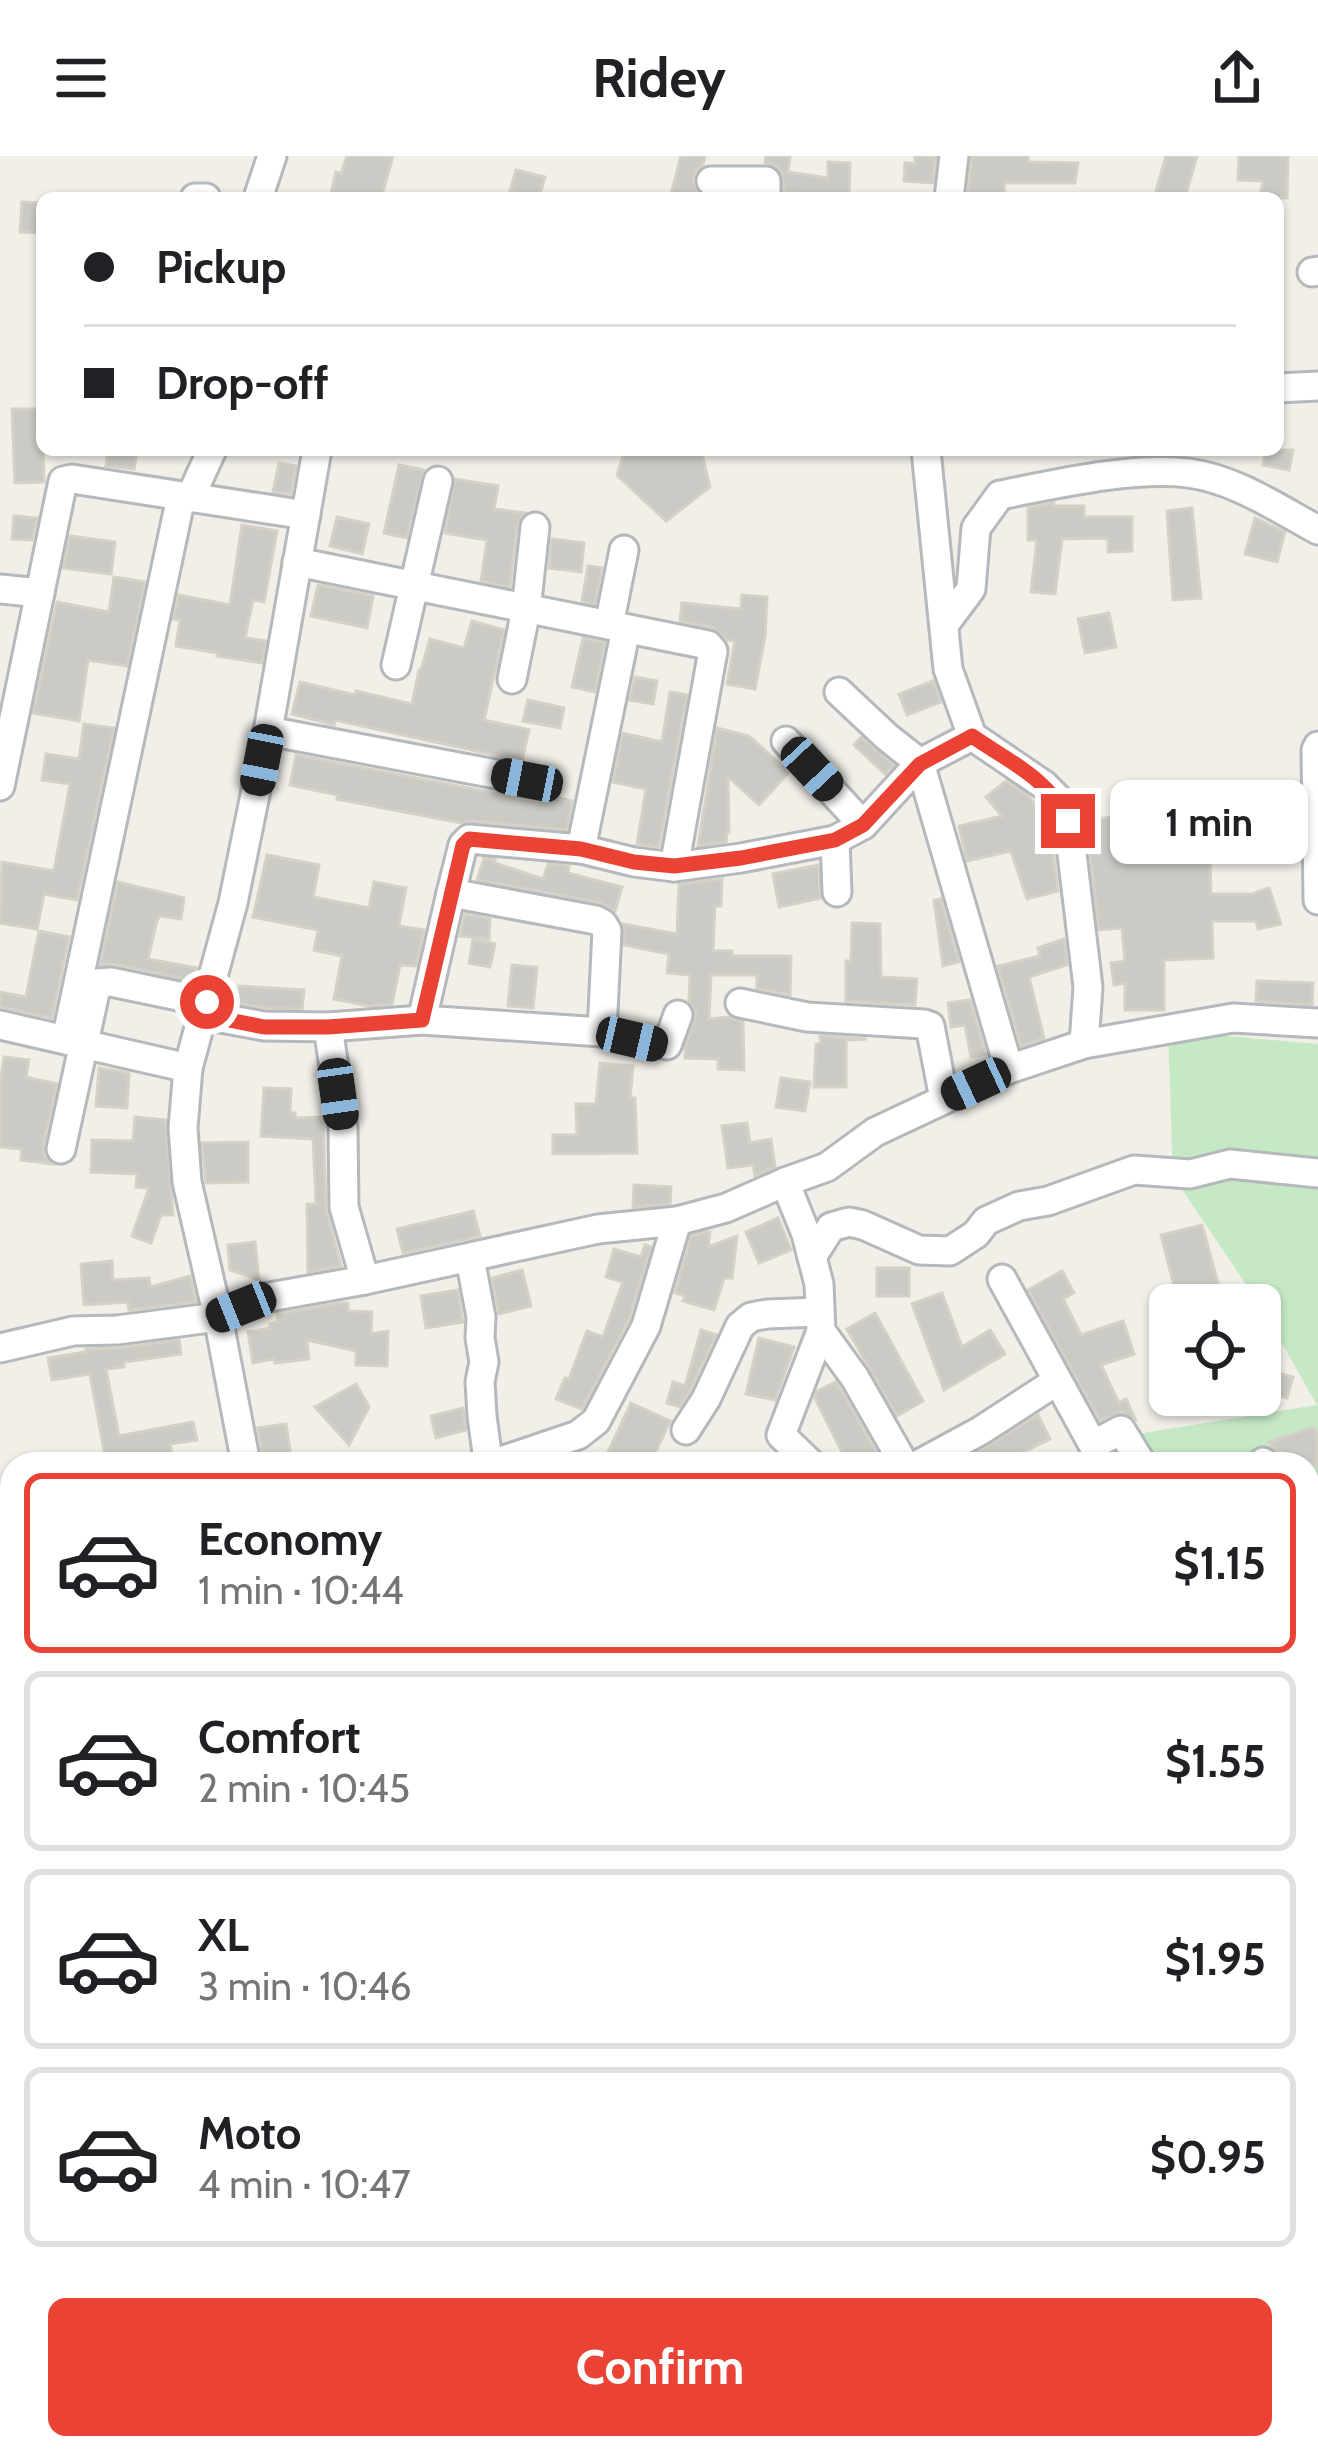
<!DOCTYPE html>
<meta charset="utf-8">
<style>
:root{--surface:#fff;--page:#f2f2f2;--text:#202124;--muted:#757577;--line:#e0e0e0;--accent:#ea4335}
body{margin:0;font-family:Cabin,sans-serif;background:var(--page);color:var(--text);height:100vh;display:flex;flex-direction:column;font-size:45px;white-space:nowrap}
*{box-sizing:border-box;margin:0}
p{font-size:39px;color:var(--muted)}
.icon{flex:none;width:66px;height:66px;fill:none;stroke:currentColor;stroke-width:2;stroke-linecap:round;stroke-linejoin:round}
.map{position:relative;flex:1;overflow:hidden}
.details{position:absolute;left:0px;top:1296px;width:1320px;height:1008px;display:flex;flex-direction:column;background:var(--surface);border-radius:36px 36px 0 0;box-shadow:0 3px 9px #0004}
.details>*{flex:none}
.banner{position:absolute;left:36px;top:36px;width:1248px;height:264px;border-radius:18px;box-shadow:0 3px 9px #0004;display:grid;align-content:center;height:264px;padding:0 48px;background:var(--surface)}
.fabs{position:absolute;left:1149px;top:1128px;display:grid;gap:24px}
.fabs a{display:grid;place-items:center;width:132px;height:132px;border-radius:18px;background:var(--surface);box-shadow:0 3px 9px #0004;font-size:60px}
.end{position:absolute;width:54px;height:54px;margin:-27px;border:15px solid #ea4335;background:#fff;box-shadow:0 0 0 6px #fff}
.from{border-radius:50%}
.bubble{position:absolute;height:84px;border-radius:18px;background:var(--surface);box-shadow:0 3px 9px #0004;font-size:39px;font-weight:800;line-height:84px;text-align:center}
.car{position:absolute;width:36px;height:72px;margin:-36px -18px;border-radius:15px;box-shadow:0 0 9px 3px #0007;background:linear-gradient(#222 24%,#8ab4d8 0 40%,#222 0 76%,#8ab4d8 0 86%,#222 0)}
.banner b{display:flex;align-items:center;gap:42px;height:114px;font-size:45px}
.banner b+b{border-top:3px solid var(--line)}
.banner i{width:30px;height:30px;background:var(--text)}
ul{padding:21px 0 0;list-style:none}
li{display:flex;align-items:center;gap:36px;height:180px;margin:0 24px 18px;padding:0 24px;border:6px solid var(--line);border-radius:18px}
li div{flex:1}
li b{display:block;font-size:45px}
li em{font-style:normal;font-weight:800}
li.on{border-color:var(--accent)}
li>.icon{width:108px;height:108px;stroke-width:1.5}
.cta{display:flex;gap:24px;margin-top:auto;padding:24px 48px}
.cta a{flex:1;height:138px;border-radius:18px;background:var(--accent);color:#fff;font-size:48px;font-weight:800;line-height:138px;text-align:center}
header{display:flex;justify-content:space-between;align-items:center;height:156px;padding:0 48px;background:var(--surface);font-size:54px;font-weight:800}
.map>svg:first-child{display:block}
</style>
<header><svg class="icon" aria-label="menu" viewBox="0 0 24 24"><path d="M4 6h16M4 12h16M4 18h16"/></svg>Ridey<svg class="icon" aria-label="share" viewBox="0 0 24 24"><path d="M12 15V3M7 8l5-5 5 5M5 13v7h14v-7"/></svg></header>
<div class="map">
<svg width="1318" height="2304" viewBox="0 0 1318 2304">
<rect width="100%" height="100%" fill="#f1efe8"/>
<g fill="#c5e8c5">
<polygon points="1168,875 1318,888 1318,1421 1308,1426 1308,1308 1158,1308 1137,1278 1317,1249 1260,1149 1173,1020"/>
<polygon points="0,1976 12,1980 12,2002 4,2022 12,2029 12,2088 0,2100"/>
<polygon points="0,2183 12,2192 12,2274 0,2276"/>
</g>
<g fill="#cccac5" stroke="#d6d1c6" stroke-width="3">
<polygon points="347,0 393,0 381,42 330,42 336,16 341,18"/>
<polygon points="681,0 705,0 703,9 696,15 693,24 698,36 696,42 670,42"/>
<polygon points="766,0 790,0 788,16 828,22 828,6 850,7 849,42 784,36 782,17 776,10 765,7"/>
<polygon points="915,0 936,0 933,27 904,25 905,7 915,8"/>
<polygon points="972,0 1028,0 1028,6 1078,7 1075,27 1004,27 1004,42 967,42"/>
<polygon points="1166,0 1197,0 1185,42 1154,42"/>
<polygon points="1239,0 1288,0 1287,42 1260,42 1263,25 1238,24"/>
<polygon points="516,14 545,21 539,42 510,35"/>
<polygon points="22,46 42,47 42,77 20,76"/>
<polygon points="12,253 42,253 44,326 15,327"/>
<polygon points="108,294 137,294 134,313 106,310"/>
<polygon points="625,294 701,294 710,331 666,365 617,319"/>
<polygon points="1266,294 1293,294 1289,314 1263,309"/>
<polygon points="279,307 296,310 291,338 273,336"/>
<polygon points="399,309 424,314 407,382 384,377"/>
<polygon points="455,323 498,330 494,353 525,357 517,369 510,431 481,425 487,384 445,377"/>
<polygon points="1054,347 1054,350 1084,350 1084,361 1132,361 1132,395 1108,396 1108,382 1062,383 1055,438 1031,436 1037,384 1028,384 1028,352"/>
<polygon points="1192,352 1201,442 1173,444 1167,355"/>
<polygon points="14,360 37,362 32,384 12,383"/>
<polygon points="337,361 369,368 362,398 330,390"/>
<polygon points="1255,362 1285,376 1277,406 1245,398"/>
<polygon points="242,369 277,375 264,446 253,444 245,482 266,485 262,507 217,500 218,497 176,490 180,464 173,463 179,439 230,449"/>
<polygon points="70,380 115,386 111,418 63,412"/>
<polygon points="552,383 584,387 581,416 549,412"/>
<polygon points="588,410 602,412 595,448 582,445"/>
<polygon points="114,421 145,426 127,510 88,504 79,565 33,557 57,446 109,456"/>
<polygon points="318,429 373,440 367,472 311,460"/>
<polygon points="742,439 767,441 765,480 755,533 727,528 735,485 727,484 712,471 680,465 682,447 741,453"/>
<polygon points="1109,457 1116,491 1085,497 1078,463"/>
<polygon points="472,465 504,474 484,564 529,574 522,605 335,564 334,569 292,558 300,526 355,539 356,535 412,548 419,514 421,514 430,483 464,492"/>
<polygon points="583,482 605,487 595,536 572,531"/>
<polygon points="635,521 657,525 653,548 630,544"/>
<polygon points="933,525 941,546 907,559 899,538"/>
<polygon points="670,536 687,539 659,691 637,688 646,633 613,626 623,577 662,586"/>
<polygon points="528,544 564,552 560,572 523,565"/>
<polygon points="84,568 114,572 77,744 44,738 37,773 0,767 2,706 54,715 70,628 42,624 46,598 79,603"/>
<polygon points="717,572 749,580 789,616 759,649 728,621 729,676 727,676 726,686 698,690"/>
<polygon points="861,581 894,609 885,618 854,589"/>
<polygon points="296,599 547,647 548,640 572,645 567,674 471,665 461,667 337,643 338,639 290,629"/>
<polygon points="1006,625 1027,639 1039,653 1044,654 1050,670 1058,735 1027,743 1011,695 967,705 959,670 1002,660 986,641"/>
<polygon points="1135,659 1140,707 1210,704 1211,738 1252,738 1269,732 1281,768 1258,773 1256,765 1212,765 1213,802 1164,804 1164,854 1125,854 1125,827 1114,829 1111,807 1125,805 1122,772 1099,774 1086,664"/>
<polygon points="267,699 319,709 313,741 369,752 374,726 406,732 399,770 424,774 416,810 400,809 392,848 369,850 334,843 342,800 314,794 318,774 253,761"/>
<polygon points="484,702 495,703 495,707 543,723 548,708 569,710 568,717 622,731 615,755 599,746 477,724"/>
<polygon points="818,709 821,742 779,751 773,718"/>
<polygon points="722,723 721,750 715,750 713,795 732,795 732,800 791,800 790,839 757,832 757,819 711,819 709,863 729,861 743,866 744,914 718,913 718,903 685,902 685,891 696,857 689,845 690,819 667,817 669,798 624,789 623,768 677,778 679,728"/>
<polygon points="118,726 184,742 181,763 160,760 157,764 148,803 197,812 193,825 115,808 100,809"/>
<polygon points="941,743 959,806 943,810 934,744"/>
<polygon points="465,758 490,763 489,783 460,780"/>
<polygon points="852,767 880,768 881,821 917,823 915,849 846,845 846,805 851,805"/>
<polygon points="39,775 69,781 52,862 0,851 0,836 26,841"/>
<polygon points="473,783 495,788 490,811 469,807"/>
<polygon points="1064,783 1067,809 1029,821 1044,882 1021,890 998,810 1040,800 1038,792"/>
<polygon points="512,809 537,811 533,852 508,850"/>
<polygon points="1257,825 1313,827 1312,849 1256,845"/>
<polygon points="239,830 304,834 302,853 266,852 237,847"/>
<polygon points="970,844 986,898 971,901 965,869 951,871 948,847"/>
<polygon points="820,880 867,883 846,884 846,931 814,931 816,888 821,887"/>
<polygon points="4,901 29,904 26,921 57,928 43,990 44,1000 52,1008 21,1004 22,993 0,991 0,927"/>
<polygon points="600,907 633,910 630,942 635,942 637,997 553,998 553,979 577,979 576,948 596,948"/>
<polygon points="99,912 129,917 127,952 96,950"/>
<polygon points="781,922 810,926 805,955 776,951"/>
<polygon points="264,932 291,933 290,957 295,957 295,962 323,961 326,1052 341,1110 308,1116 307,1048 316,1048 313,983 261,980"/>
<polygon points="135,961 166,964 173,1059 161,1059 151,1087 132,1080 149,1032 136,1031 137,1018 91,1016 92,984 133,985"/>
<polygon points="747,967 750,987 771,983 775,1011 755,1020 753,1009 728,1012 722,970"/>
<polygon points="248,986 248,1026 206,1027 202,987"/>
<polygon points="634,1029 671,1031 670,1048 633,1051"/>
<polygon points="473,1055 480,1080 403,1097 397,1073"/>
<polygon points="778,1062 791,1094 759,1107 746,1076"/>
<polygon points="1202,1069 1224,1149 1179,1149 1161,1079"/>
<polygon points="705,1076 710,1076 708,1091 737,1080 732,1122 724,1122 714,1154 683,1145 685,1140 675,1137 691,1080"/>
<polygon points="255,1086 259,1124 230,1114 228,1089"/>
<polygon points="645,1089 651,1091 629,1163 582,1253 556,1243 565,1222 569,1223 587,1175 603,1181 623,1126 606,1121 614,1093 641,1101"/>
<polygon points="112,1105 113,1124 149,1122 150,1131 190,1120 196,1146 129,1154 128,1146 84,1149 81,1108"/>
<rect x="877" y="1112" width="32" height="28"/>
<polygon points="522,1114 531,1150 499,1158 492,1122"/>
<polygon points="1062,1115 1074,1137 1063,1143 1081,1179 1123,1165 1134,1198 1101,1209 1119,1247 1126,1243 1135,1263 1120,1256 1100,1265 1028,1134"/>
<polygon points="458,1134 463,1166 426,1172 421,1140"/>
<polygon points="942,1137 962,1191 990,1174 1005,1198 944,1234 912,1148"/>
<polygon points="341,1147 348,1147 348,1155 372,1156 371,1178 388,1175 387,1210 356,1209 356,1195 307,1184 309,1203 275,1207 274,1203 253,1207 248,1176 270,1172 270,1168 278,1166 277,1158"/>
<polygon points="875,1157 923,1245 897,1260 847,1173"/>
<polygon points="701,1174 716,1179 690,1234 680,1251 667,1247 673,1226 685,1230"/>
<polygon points="759,1182 794,1191 775,1244 746,1238"/>
<polygon points="179,1184 181,1198 124,1206 124,1211 106,1213 119,1280 193,1266 197,1284 170,1288 174,1308 119,1308 117,1298 105,1300 90,1218 52,1224 48,1202 86,1196 86,1193 119,1192"/>
<polygon points="1260,1212 1293,1221 1287,1242 1260,1234"/>
<polygon points="836,1226 840,1232 883,1308 848,1308 815,1242 817,1235"/>
<polygon points="356,1228 369,1251 349,1289 315,1251"/>
<polygon points="631,1247 670,1265 650,1308 628,1308 607,1298"/>
<polygon points="463,1252 466,1274 436,1282 431,1260"/>
<polygon points="1038,1259 1050,1283 998,1308 957,1308"/>
<polygon points="286,1268 292,1308 264,1308 258,1272"/>
<polygon points="1314,1271 1318,1281 1318,1308 1282,1308 1279,1298 1269,1286"/>
</g>
<g fill="none" stroke-linecap="round" stroke-linejoin="round">
<g stroke="#b5b8bc" stroke-width="33">
<g id="minor">
<polyline points="711,25 766,25 766,42"/>
<polyline points="195,42 206,42"/>
<polyline points="258,42 272,0"/>
<polyline points="949,42 954,0"/>
<polyline points="1312,116 1318,115"/>
<polyline points="1278,232 1318,230"/>
<polyline points="190,342 212,294"/>
<polyline points="297,406 708,489 713,495 674,711"/>
<polyline points="0,433 40,437"/>
<polyline points="609,469 624,394"/>
<path d="M944 469 971 433 976 372 1000 339C1056 328 1133 310 1188 317 1235 323 1277 352 1318 374"/>
<polyline points="626,473 581,693 634,706 674,711 741,702 835,684 863,669 920,607 972,580"/>
<polyline points="396,509 438,325"/>
<polyline points="512,523 526,454 535,371"/>
<polyline points="839,536 887,581 920,607 1009,913"/>
<polyline points="268,575 527,624"/>
<polyline points="786,585 863,669"/>
<polyline points="0,630 63,325 72,323 306,359"/>
<polyline points="835,684 837,736"/>
<polyline points="451,737 463,689 469,683 581,693"/>
<polyline points="1318,744 1316,594 1318,590"/>
<polyline points="740,847 807,861 924,868 930,870 944,943"/>
<polyline points="204,859 264,870 328,871 422,864 602,876 607,775 603,768 596,764 451,737 422,864"/>
<polyline points="0,869 188,912"/>
<polyline points="328,871 343,972 344,1051 365,1124"/>
<polyline points="602,876 667,889 678,859"/>
<polyline points="66,884 181,341"/>
<polyline points="1084,888 1233,862 1318,867"/>
<polyline points="61,993 97,827 111,826 207,846"/>
<polyline points="785,1026 806,1078 819,1128 821,1175 855,1222 904,1308"/>
<polyline points="812,1101 831,1071 849,1066 863,1069 919,1094 950,1095 976,1078 986,1065 1019,1050 1048,1045 1134,1014 1190,1018 1230,1008 1318,1017"/>
<polyline points="470,1102 481,1161 480,1182 484,1206 480,1226 482,1260 487,1297 494,1308"/>
<polyline points="1002,1123 1093,1289 1121,1274 1142,1308"/>
<polyline points="0,1192 73,1175 117,1174 218,1161 187,1026 183,972 188,912 233,747 268,575 317,294"/>
<polyline points="686,1274 706,1243 740,1170 751,1161 767,1158 819,1156"/>
<polyline points="1263,1306 1264,1308"/>
<polyline points="246,1308 218,1161 264,1142 365,1124 598,1073 677,1065 726,1052 785,1026 827,1011 875,976 1009,913 1084,888 1088,831 1068,665 1059,644 1044,629 972,580 948,513 926,294"/>
<polyline points="499,1308 501,1305 578,1279 596,1265 646,1170 677,1065"/>
<polyline points="811,1308 781,1279 821,1175"/>
<polyline points="919,1308 980,1275 1057,1225"/>
<polyline points="1308,1432 1318,1428"/>
<polyline points="1308,2087 1318,2095"/>
<polyline points="445,2292 447,2304"/>
<polyline points="529,2292 531,2304"/>
<polyline points="100,2303 102,2304"/>
<polyline points="350,2304 358,2292"/>
</g>
</g>
<g stroke="#f9ab00" stroke-width="45">
<g id="highway">
<polyline points="0,1830 12,1831"/>
<polyline points="1308,1931 1318,1932"/>
<polyline points="1308,1963 1318,1964"/>
</g>
</g>
<use href="#minor" stroke="#fff" stroke-width="27"/>
<use href="#highway" stroke="#fde293" stroke-width="39"/>
</g>
<g fill="none" stroke-linecap="round" stroke-linejoin="round">
<path stroke="#ea4335" stroke-width="15" d="M207 846 204 859 264 871H328L422 864 463 689 469 683 581 693 634 706 674 710 741 702 835 684 863 669 920 608 972 580C1008 605 1050 623 1068 665"/>
</g>
</svg>
<div class="fabs">
<a><svg class="icon" aria-label="locate" viewBox="0 0 24 24"><circle cx="12" cy="12" r="6"/><path d="M12 2v4M12 18v4M2 12h4M18 12h4"/></svg></a>
</div>
<i class="end from" style="left:207px;top:846px"></i>
<i class="end" style="left:1068px;top:665px"></i>
<div class="bubble" style="left:1110px;top:624px;width:198px">1 min</div>
<i class="car" style="left:262px;top:604px;rotate:191deg"></i>
<i class="car" style="left:812px;top:613px;rotate:137deg"></i>
<i class="car" style="left:527px;top:624px;rotate:281deg"></i>
<i class="car" style="left:632px;top:883px;rotate:103deg"></i>
<i class="car" style="left:976px;top:928px;rotate:245deg"></i>
<i class="car" style="left:338px;top:938px;rotate:172deg"></i>
<i class="car" style="left:241px;top:1151px;rotate:248deg"></i>
<div class="banner">
<b><i class="from"></i>Pickup</b>
<b><i></i>Drop-off</b>
</div>
<section class="details">
<ul>
<li class="on"><svg class="icon" aria-label="car" viewBox="0 0 24 24"><path d="M5 17H2v-5l4-1 3-4h7l3 4 3 1v5h-3M9 17h6M6 11h13"/><circle cx="7" cy="17" r="2"/><circle cx="17" cy="17" r="2"/></svg><div><b>Economy</b><p>1 min · 10:44</p></div><em>$1.15</em></li>
<li><svg class="icon" aria-label="car" viewBox="0 0 24 24"><path d="M5 17H2v-5l4-1 3-4h7l3 4 3 1v5h-3M9 17h6M6 11h13"/><circle cx="7" cy="17" r="2"/><circle cx="17" cy="17" r="2"/></svg><div><b>Comfort</b><p>2 min · 10:45</p></div><em>$1.55</em></li>
<li><svg class="icon" aria-label="car" viewBox="0 0 24 24"><path d="M5 17H2v-5l4-1 3-4h7l3 4 3 1v5h-3M9 17h6M6 11h13"/><circle cx="7" cy="17" r="2"/><circle cx="17" cy="17" r="2"/></svg><div><b>XL</b><p>3 min · 10:46</p></div><em>$1.95</em></li>
<li><svg class="icon" aria-label="car" viewBox="0 0 24 24"><path d="M5 17H2v-5l4-1 3-4h7l3 4 3 1v5h-3M9 17h6M6 11h13"/><circle cx="7" cy="17" r="2"/><circle cx="17" cy="17" r="2"/></svg><div><b>Moto</b><p>4 min · 10:47</p></div><em>$0.95</em></li>
</ul>
<div class="cta"><a>Confirm</a></div>
</section>
</div>
